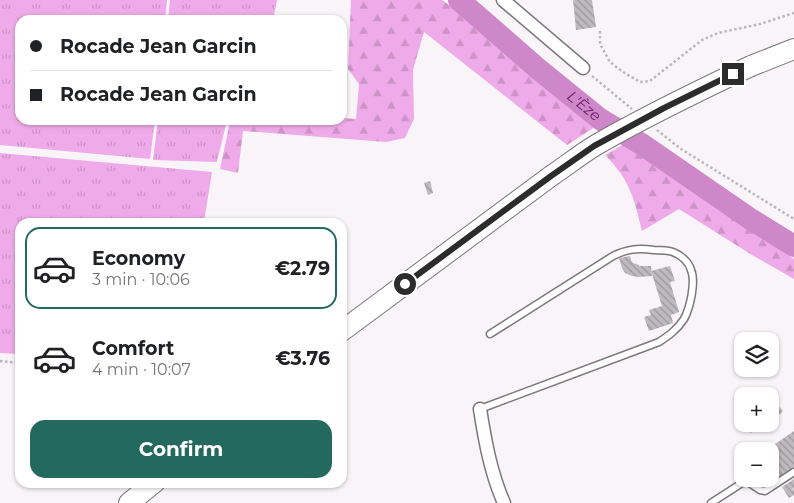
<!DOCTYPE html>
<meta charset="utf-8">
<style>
:root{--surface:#fff;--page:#f2f2f2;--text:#202124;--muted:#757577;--line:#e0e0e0;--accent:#23695d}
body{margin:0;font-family:Montserrat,sans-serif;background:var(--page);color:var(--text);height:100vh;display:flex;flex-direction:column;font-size:19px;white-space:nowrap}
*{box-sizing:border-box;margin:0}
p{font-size:16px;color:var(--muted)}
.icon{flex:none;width:28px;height:28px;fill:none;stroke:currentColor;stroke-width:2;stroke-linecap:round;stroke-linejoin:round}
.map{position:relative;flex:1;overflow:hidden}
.panel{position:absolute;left:15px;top:218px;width:332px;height:270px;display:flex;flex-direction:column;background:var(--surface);border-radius:15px;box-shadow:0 1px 4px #0004}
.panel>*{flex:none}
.banner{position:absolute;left:15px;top:15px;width:332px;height:110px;border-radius:15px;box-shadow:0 1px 4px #0004;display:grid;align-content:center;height:110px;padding:0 15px;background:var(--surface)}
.controls{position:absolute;left:734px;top:332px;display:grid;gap:10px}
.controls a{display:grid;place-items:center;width:45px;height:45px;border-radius:10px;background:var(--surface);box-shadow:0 1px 4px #0004;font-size:25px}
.end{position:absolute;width:22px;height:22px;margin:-11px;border:6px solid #2d2c2d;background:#fff;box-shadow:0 0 0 2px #fff}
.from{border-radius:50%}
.banner b{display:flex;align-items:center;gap:18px;height:48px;font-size:19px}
.banner b+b{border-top:1px solid var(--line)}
.banner i{width:12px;height:12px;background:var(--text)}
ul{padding:9px 0 0;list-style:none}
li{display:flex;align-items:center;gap:15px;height:82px;margin:0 10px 8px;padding:0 5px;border:2px solid transparent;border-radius:15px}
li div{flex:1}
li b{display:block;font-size:19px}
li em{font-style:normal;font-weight:700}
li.on{border-color:var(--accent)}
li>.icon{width:45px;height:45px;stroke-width:1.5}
.button{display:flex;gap:10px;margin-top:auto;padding:10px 15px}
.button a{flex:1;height:58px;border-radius:15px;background:var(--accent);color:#fff;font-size:20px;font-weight:700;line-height:58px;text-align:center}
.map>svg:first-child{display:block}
</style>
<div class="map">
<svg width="794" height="503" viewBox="0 0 794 503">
<defs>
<pattern id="grass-tufts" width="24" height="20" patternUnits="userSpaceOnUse" patternTransform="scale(1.25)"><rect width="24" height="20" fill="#efabe9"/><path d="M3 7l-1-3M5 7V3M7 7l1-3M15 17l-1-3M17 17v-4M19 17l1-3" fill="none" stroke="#cd93c8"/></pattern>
<pattern id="forest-firs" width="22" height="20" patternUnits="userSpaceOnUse" patternTransform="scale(1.25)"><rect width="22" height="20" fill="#efabe9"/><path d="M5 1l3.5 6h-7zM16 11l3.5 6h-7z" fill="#cd93c8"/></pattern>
<pattern id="building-back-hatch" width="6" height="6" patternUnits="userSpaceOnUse" patternTransform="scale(1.25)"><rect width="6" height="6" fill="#bfbabe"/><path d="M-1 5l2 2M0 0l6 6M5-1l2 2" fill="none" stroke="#9c979b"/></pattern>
</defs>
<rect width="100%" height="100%" fill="#f9f4f8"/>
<g fill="url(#grass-tufts)">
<polygon points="0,0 167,0 165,20 20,20 20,120 155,120 150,159 0,145"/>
<polygon points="170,0 277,0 273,20 168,20"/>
<polygon points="158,120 227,120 217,162 153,160"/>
<polygon points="0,153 212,172 204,222 20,222 20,354 0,353"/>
</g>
<g fill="url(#forest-firs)">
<polygon points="351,0 442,0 481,28 577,105 598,125 567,145 424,32 413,70 414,119 405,138 386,142 243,131 238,173 220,169 230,122 232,120 342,120 343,118 356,119 359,84 348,69"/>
<path d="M626 143 660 168 794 259V279L752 255 679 209 642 231C634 198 630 180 605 155Z"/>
</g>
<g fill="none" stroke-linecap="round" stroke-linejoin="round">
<path stroke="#ce88c9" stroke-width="22" id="s1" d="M459 0 537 68 600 119 643 145 749 218 794 246"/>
</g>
<g fill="url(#building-back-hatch)">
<polygon points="573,0 592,0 596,27 576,30"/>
<polygon points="430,181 433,193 428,195 424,183"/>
<polygon points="630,256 631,260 633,263 639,265 639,266 651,266 652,276 639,277 632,276 625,273 622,268 619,258"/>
<polygon points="670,266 675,281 670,282 679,312 671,315 673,323 649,331 644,317 651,315 649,310 662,306 651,271"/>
<polygon points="771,398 783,411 774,420 770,415 770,399"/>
<polygon points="742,421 742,424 767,424 763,429 757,425 751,433 739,424"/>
<polygon points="794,431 794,468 774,482 770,476 770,451 765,451"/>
<polygon points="794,479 794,488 790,491 794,489 794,495 789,498 782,487"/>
</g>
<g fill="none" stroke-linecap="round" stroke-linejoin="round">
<g stroke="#7c777b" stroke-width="9">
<g id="lane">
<path d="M480 409 659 342C668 336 677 330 684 319 690 308 696 282 691 270 689 262 681 255 673 252 667 250 659 250 654 250 637 248 627 249 613 256L490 334"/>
<polyline points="711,503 742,483 748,482 760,490 765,491 794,472"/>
</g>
</g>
<g stroke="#7c777b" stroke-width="15">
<g id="street">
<polyline points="503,0 583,68"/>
<path d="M480 409C485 441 491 474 504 503"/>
</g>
</g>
<g stroke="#7c777b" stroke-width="22">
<g id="primary">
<polyline points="751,66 794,49"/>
<polyline points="342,331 551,176"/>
<polyline points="129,503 155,482"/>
</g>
</g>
<g stroke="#bab6b9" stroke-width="2.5" stroke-dasharray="2.5 2.5" stroke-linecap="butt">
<polyline points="600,31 600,44 610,62 623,72 640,82 650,81 702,40 718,33 760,24 794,13"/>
<polyline points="592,76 632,109"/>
<polyline points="657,130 681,149 794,219"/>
<polyline points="0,361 20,363"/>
</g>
<use href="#lane" stroke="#fff" stroke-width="6"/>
<use href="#street" stroke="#fff" stroke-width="12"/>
<use href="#primary" stroke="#fff" stroke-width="20"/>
<g stroke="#7c777b" stroke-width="22" stroke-linecap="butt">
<path id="primary-bridge" d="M551 176C566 166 581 154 596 145 646 116 698 91 751 66"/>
</g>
<use href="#primary-bridge" stroke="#fff" stroke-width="20"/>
</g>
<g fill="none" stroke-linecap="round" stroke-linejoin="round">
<polyline stroke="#2d2c2d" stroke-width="6" points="405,284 551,176 594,146 664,108 733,74"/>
</g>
<g text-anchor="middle" stroke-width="4" stroke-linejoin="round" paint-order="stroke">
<g font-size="15" font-style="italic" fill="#6e1b6b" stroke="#fff">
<text dy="5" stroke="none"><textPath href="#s1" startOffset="164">L'Èze</textPath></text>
</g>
</g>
</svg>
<div class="controls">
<a><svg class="icon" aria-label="layers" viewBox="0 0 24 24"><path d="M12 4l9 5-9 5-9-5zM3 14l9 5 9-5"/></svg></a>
<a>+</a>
<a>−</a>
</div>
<i class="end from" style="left:405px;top:284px"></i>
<i class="end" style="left:733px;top:74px"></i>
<div class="banner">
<b><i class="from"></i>Rocade Jean Garcin</b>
<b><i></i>Rocade Jean Garcin</b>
</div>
<section class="panel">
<ul>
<li class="on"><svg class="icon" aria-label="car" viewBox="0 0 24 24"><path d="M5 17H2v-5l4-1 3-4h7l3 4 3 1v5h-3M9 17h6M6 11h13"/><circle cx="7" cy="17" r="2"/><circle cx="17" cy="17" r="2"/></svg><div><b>Economy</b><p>3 min · 10:06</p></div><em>€2.79</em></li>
<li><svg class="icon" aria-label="car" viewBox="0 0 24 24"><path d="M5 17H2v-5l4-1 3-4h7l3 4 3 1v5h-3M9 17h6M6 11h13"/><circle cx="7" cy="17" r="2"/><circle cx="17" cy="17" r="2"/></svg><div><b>Comfort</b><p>4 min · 10:07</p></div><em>€3.76</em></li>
</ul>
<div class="button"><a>Confirm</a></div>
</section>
</div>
